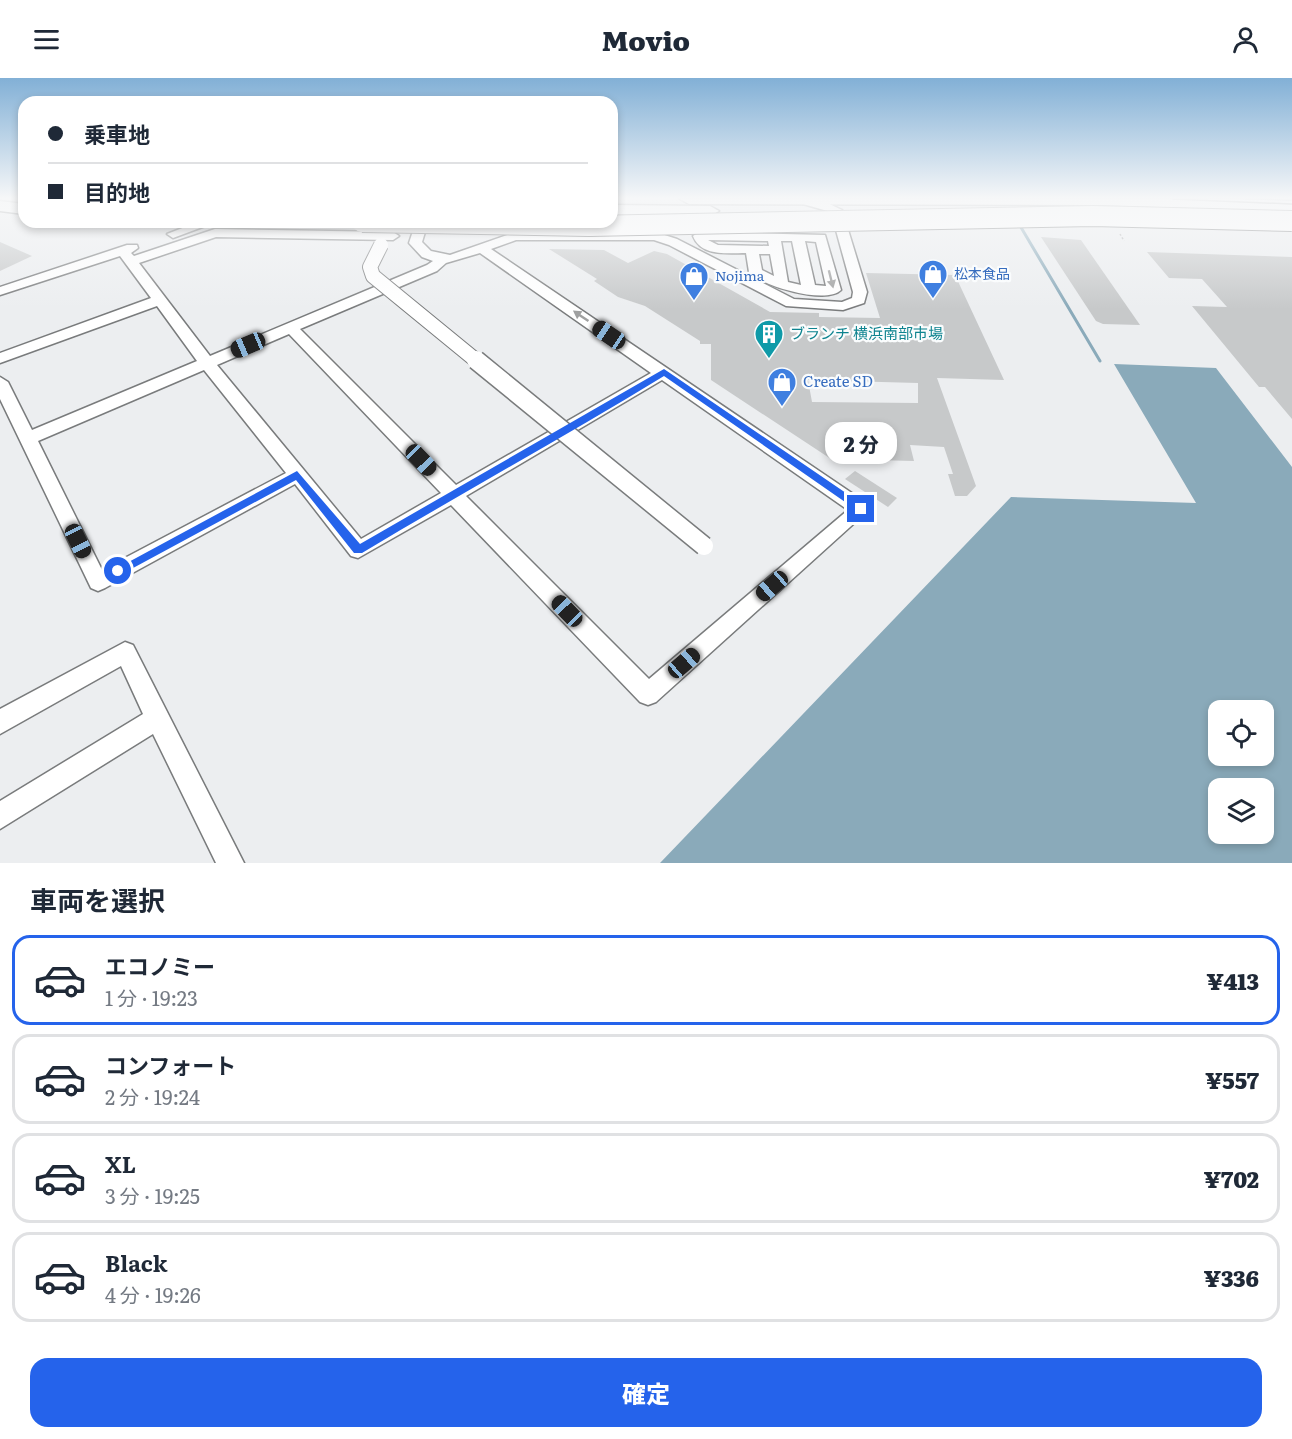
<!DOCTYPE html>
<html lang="ja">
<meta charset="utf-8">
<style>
:root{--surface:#fff;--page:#f6f6f7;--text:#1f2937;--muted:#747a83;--line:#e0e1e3;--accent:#2563eb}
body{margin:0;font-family:Literata,"Noto Sans JP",serif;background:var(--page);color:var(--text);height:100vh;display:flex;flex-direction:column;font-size:22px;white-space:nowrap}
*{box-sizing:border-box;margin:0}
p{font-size:20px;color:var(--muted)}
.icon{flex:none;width:33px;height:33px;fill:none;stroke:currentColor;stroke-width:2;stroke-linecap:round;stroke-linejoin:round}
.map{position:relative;height:785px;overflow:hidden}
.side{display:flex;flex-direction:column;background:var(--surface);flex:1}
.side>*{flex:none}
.guide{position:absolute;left:18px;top:18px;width:600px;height:132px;border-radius:18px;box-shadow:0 3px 9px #0003;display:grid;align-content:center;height:132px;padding:0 30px;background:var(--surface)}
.fabs{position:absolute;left:1208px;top:622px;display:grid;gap:12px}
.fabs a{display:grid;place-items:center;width:66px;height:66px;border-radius:12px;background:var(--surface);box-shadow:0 3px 9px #0003;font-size:30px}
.end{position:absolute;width:27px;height:27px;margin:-14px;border:8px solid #2563eb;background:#fff;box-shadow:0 0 0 3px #fff}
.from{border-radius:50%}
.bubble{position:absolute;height:42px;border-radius:18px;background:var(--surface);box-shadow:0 3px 9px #0003;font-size:20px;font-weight:800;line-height:42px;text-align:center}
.car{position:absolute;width:18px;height:36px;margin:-18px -9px;border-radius:8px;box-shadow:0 0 4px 2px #0007;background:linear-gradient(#222 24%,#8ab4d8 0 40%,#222 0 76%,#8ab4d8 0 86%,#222 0)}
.guide b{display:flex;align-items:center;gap:21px;height:57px;font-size:22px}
.guide b+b{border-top:2px solid var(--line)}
.guide i{width:15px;height:15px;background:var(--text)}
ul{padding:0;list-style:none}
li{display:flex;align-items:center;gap:18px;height:90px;margin:0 12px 9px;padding:0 18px;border:3px solid var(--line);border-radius:18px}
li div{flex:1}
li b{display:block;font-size:22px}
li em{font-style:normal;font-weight:800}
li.selected{border-color:var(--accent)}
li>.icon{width:54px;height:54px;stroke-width:1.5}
h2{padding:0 30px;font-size:27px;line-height:72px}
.action{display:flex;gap:12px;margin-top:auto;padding:12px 30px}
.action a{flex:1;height:69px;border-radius:18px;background:var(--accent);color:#fff;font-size:24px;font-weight:800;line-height:69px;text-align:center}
header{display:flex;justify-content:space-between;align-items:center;height:78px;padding:0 30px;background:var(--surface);font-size:27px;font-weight:800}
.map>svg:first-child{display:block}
</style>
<header><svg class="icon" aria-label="menu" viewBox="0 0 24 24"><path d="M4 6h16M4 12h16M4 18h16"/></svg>Movio<svg class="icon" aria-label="person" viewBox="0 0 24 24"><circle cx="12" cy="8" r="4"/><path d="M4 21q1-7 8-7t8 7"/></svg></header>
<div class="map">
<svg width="1292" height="785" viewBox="0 0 1292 785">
<rect width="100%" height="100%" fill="#eceef0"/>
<path fill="#8aaaba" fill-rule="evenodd" d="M1114 286 1216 290 1292 389V785H660L1011 419 1196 425ZM1218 633H1263V678H1218ZM1218 711H1263V756H1218Z"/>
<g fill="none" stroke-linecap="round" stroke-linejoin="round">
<polyline stroke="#8aaaba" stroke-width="3" points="1019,146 1100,283"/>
</g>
<g fill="#c7c9ca" fill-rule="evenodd">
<polygon points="1041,159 1081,162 1140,247 1103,246 1096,243"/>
<polygon points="0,164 32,178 0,193"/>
<path d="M549 171 604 172 628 185 654 173 667 176 770 234 819 235V239L880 240 866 195 955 197 1004 302 937 300 976 408 967 418H955L948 396H953L944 369 910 367 914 383 831 381 711 302V266H700V263L645 228 618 219 594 203 597 201ZM808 302 918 305V325L812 324Z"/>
<polygon points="1147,174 1292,179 1292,341 1265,309 1259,309 1192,228 1227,229 1202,201 1169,200"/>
<polygon points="855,393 897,420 888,429 845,401"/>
</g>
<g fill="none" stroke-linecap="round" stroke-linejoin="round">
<g stroke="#797b7c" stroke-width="3">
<g id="minor">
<path d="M795 121H819L842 132 867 214 864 225 843 232 786 228 669 167 654 162H516L491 171 868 426 870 431 656 624 648 627 640 624 451 427 358 480 351 478 295 406 105 510 98 513 91 510 0 321V299L8 304 32 352 197 283 157 228 0 285V275L151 220 120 178 0 217V209L127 167H137L138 170 131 175 134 178 215 151 393 154 399 158 393 162 216 159 139 185 210 278 427 187 433 183 422 179 409 165 416 144H428L422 164 431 173 450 177 516 154H655L677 161 794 221 842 224 852 220 853 214 831 134 796 124ZM480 175 651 295 456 407 300 251 437 193 446 185ZM289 256 441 415 361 461 217 287ZM204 292 286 395 102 492 38 363ZM662 302 848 432 649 601 466 418Z"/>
<polygon points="198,144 216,144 173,160 167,156"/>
<path d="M699 154 825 157 841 212C826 227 762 208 749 194L746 175C728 175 701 179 693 158ZM708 162 768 163 769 168 718 167ZM781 163H792L801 207 788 204ZM805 163 816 164 826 208 815 207ZM759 176H770L774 198 762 192Z"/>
<polygon points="125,564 133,567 244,785 216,785 153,656 0,751 0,723 143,636 121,588 0,656 0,631"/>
</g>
</g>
<g stroke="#797b7c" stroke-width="3">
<g id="highway">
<polygon points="680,121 1232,121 1292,123 1292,133 1094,127 689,126"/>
<polygon points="0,123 24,126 24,136 0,133"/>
<polygon points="612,127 710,128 719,133 710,138 612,137"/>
</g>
</g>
<polyline stroke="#acaeaf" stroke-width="1.5" stroke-dasharray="2 2" stroke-linecap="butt" points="1120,156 1124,163"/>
<use href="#minor" fill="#fff" fill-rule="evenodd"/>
<use href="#highway" fill="#fff" fill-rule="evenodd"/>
<polyline stroke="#4e5051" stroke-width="1.5" points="1173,121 1292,126"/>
<g stroke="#797b7c" stroke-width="16" stroke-linecap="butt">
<polyline id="minor-bridge-far1" points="381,167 370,189 373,198 478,284"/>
</g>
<g stroke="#797b7c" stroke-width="21" stroke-linecap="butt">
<polyline id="minor-bridge" points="476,282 704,468"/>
</g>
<g stroke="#797b7c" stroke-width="22" stroke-linecap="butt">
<polyline id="highway-bridge" points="362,144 589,148 1093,138 1292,143"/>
</g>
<use href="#minor-bridge-far1" stroke="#fff" stroke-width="14"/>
<use href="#minor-bridge" stroke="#fff" stroke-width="18"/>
<use href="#highway-bridge" stroke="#fff" stroke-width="20"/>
</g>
<defs><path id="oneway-solid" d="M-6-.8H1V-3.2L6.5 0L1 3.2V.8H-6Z" transform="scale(1.5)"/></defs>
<g fill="#9fa0a0">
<use href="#oneway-solid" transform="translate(831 201) rotate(76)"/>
<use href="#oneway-solid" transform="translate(581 238) rotate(-146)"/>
</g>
<linearGradient id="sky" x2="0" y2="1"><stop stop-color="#82b0d6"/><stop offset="0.52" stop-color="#f6f7f8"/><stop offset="1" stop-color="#f6f7f8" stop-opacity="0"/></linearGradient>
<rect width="1292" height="231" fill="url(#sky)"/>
<path fill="#2563eb" d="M664 291 865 428V433H858L664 298C564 359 462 415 362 475H354L296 402 122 496H114L112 493 297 393 360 466Z"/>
<defs>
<g id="shop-pin" transform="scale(1.5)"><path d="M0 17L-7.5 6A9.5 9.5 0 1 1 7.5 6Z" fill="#3f7fe0" stroke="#fafcfd"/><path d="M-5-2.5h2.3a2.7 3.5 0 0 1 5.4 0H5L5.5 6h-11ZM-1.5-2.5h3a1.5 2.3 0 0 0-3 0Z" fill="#fff"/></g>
<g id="building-pin" transform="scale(1.5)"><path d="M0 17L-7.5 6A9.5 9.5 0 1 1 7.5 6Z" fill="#0f9aa8" stroke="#fafcfd"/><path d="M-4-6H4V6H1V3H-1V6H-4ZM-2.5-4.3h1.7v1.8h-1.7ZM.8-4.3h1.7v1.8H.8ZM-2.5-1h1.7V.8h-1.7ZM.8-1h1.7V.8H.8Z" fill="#fff"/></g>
</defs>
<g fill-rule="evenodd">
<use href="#shop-pin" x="933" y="196"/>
<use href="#shop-pin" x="694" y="198"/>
<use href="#building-pin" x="769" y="256"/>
<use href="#shop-pin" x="782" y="304"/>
</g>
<g text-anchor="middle" stroke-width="4.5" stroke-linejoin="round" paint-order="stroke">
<g font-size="14" fill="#366cbe" stroke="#fafcfd" text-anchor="start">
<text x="954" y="201">松本食品</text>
<text x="715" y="203">Nojima</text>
</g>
<g font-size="15" fill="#0d838f" stroke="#fafcfd" text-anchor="start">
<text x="790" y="261">ブランチ 横浜南部市場</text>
</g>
<g font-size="15" fill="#366cbe" stroke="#fafcfd" text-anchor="start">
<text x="803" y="309">Create SD</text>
</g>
</g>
</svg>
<div class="fabs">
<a><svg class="icon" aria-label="locate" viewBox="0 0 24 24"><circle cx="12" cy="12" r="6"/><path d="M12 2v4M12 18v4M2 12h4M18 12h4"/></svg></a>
<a><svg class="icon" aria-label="layers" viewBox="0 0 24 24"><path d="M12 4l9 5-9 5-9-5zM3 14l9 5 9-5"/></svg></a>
</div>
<i class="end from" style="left:118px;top:493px"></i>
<i class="end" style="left:861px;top:431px"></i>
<div class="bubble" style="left:825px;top:344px;width:72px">2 分</div>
<i class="car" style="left:609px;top:257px;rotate:304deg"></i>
<i class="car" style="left:248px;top:267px;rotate:247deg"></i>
<i class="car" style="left:421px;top:382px;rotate:136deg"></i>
<i class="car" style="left:78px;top:463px;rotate:154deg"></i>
<i class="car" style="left:772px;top:508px;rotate:229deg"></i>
<i class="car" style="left:567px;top:533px;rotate:316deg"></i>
<i class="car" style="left:684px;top:585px;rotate:49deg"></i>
<div class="guide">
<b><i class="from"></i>乗車地</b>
<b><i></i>目的地</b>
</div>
</div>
<section class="side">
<h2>車両を選択</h2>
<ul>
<li class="selected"><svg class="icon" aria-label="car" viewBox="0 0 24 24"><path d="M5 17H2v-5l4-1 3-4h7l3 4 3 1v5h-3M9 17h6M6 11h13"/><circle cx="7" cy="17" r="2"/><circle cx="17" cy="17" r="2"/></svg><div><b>エコノミー</b><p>1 分 · 19:23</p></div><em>¥413</em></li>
<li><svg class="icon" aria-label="car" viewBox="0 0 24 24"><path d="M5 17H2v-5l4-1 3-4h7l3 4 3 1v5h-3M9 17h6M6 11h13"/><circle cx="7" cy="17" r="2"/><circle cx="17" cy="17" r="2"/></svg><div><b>コンフォート</b><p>2 分 · 19:24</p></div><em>¥557</em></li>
<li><svg class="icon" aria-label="car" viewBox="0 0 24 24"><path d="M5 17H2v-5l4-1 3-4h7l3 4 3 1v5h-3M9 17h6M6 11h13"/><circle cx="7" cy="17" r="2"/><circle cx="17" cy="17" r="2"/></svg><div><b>XL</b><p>3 分 · 19:25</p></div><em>¥702</em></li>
<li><svg class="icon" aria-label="car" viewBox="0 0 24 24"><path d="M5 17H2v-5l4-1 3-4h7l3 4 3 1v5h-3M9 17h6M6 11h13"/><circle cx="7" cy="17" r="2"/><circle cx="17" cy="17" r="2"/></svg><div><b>Black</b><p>4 分 · 19:26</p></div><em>¥336</em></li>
</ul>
<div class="action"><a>確定</a></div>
</section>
